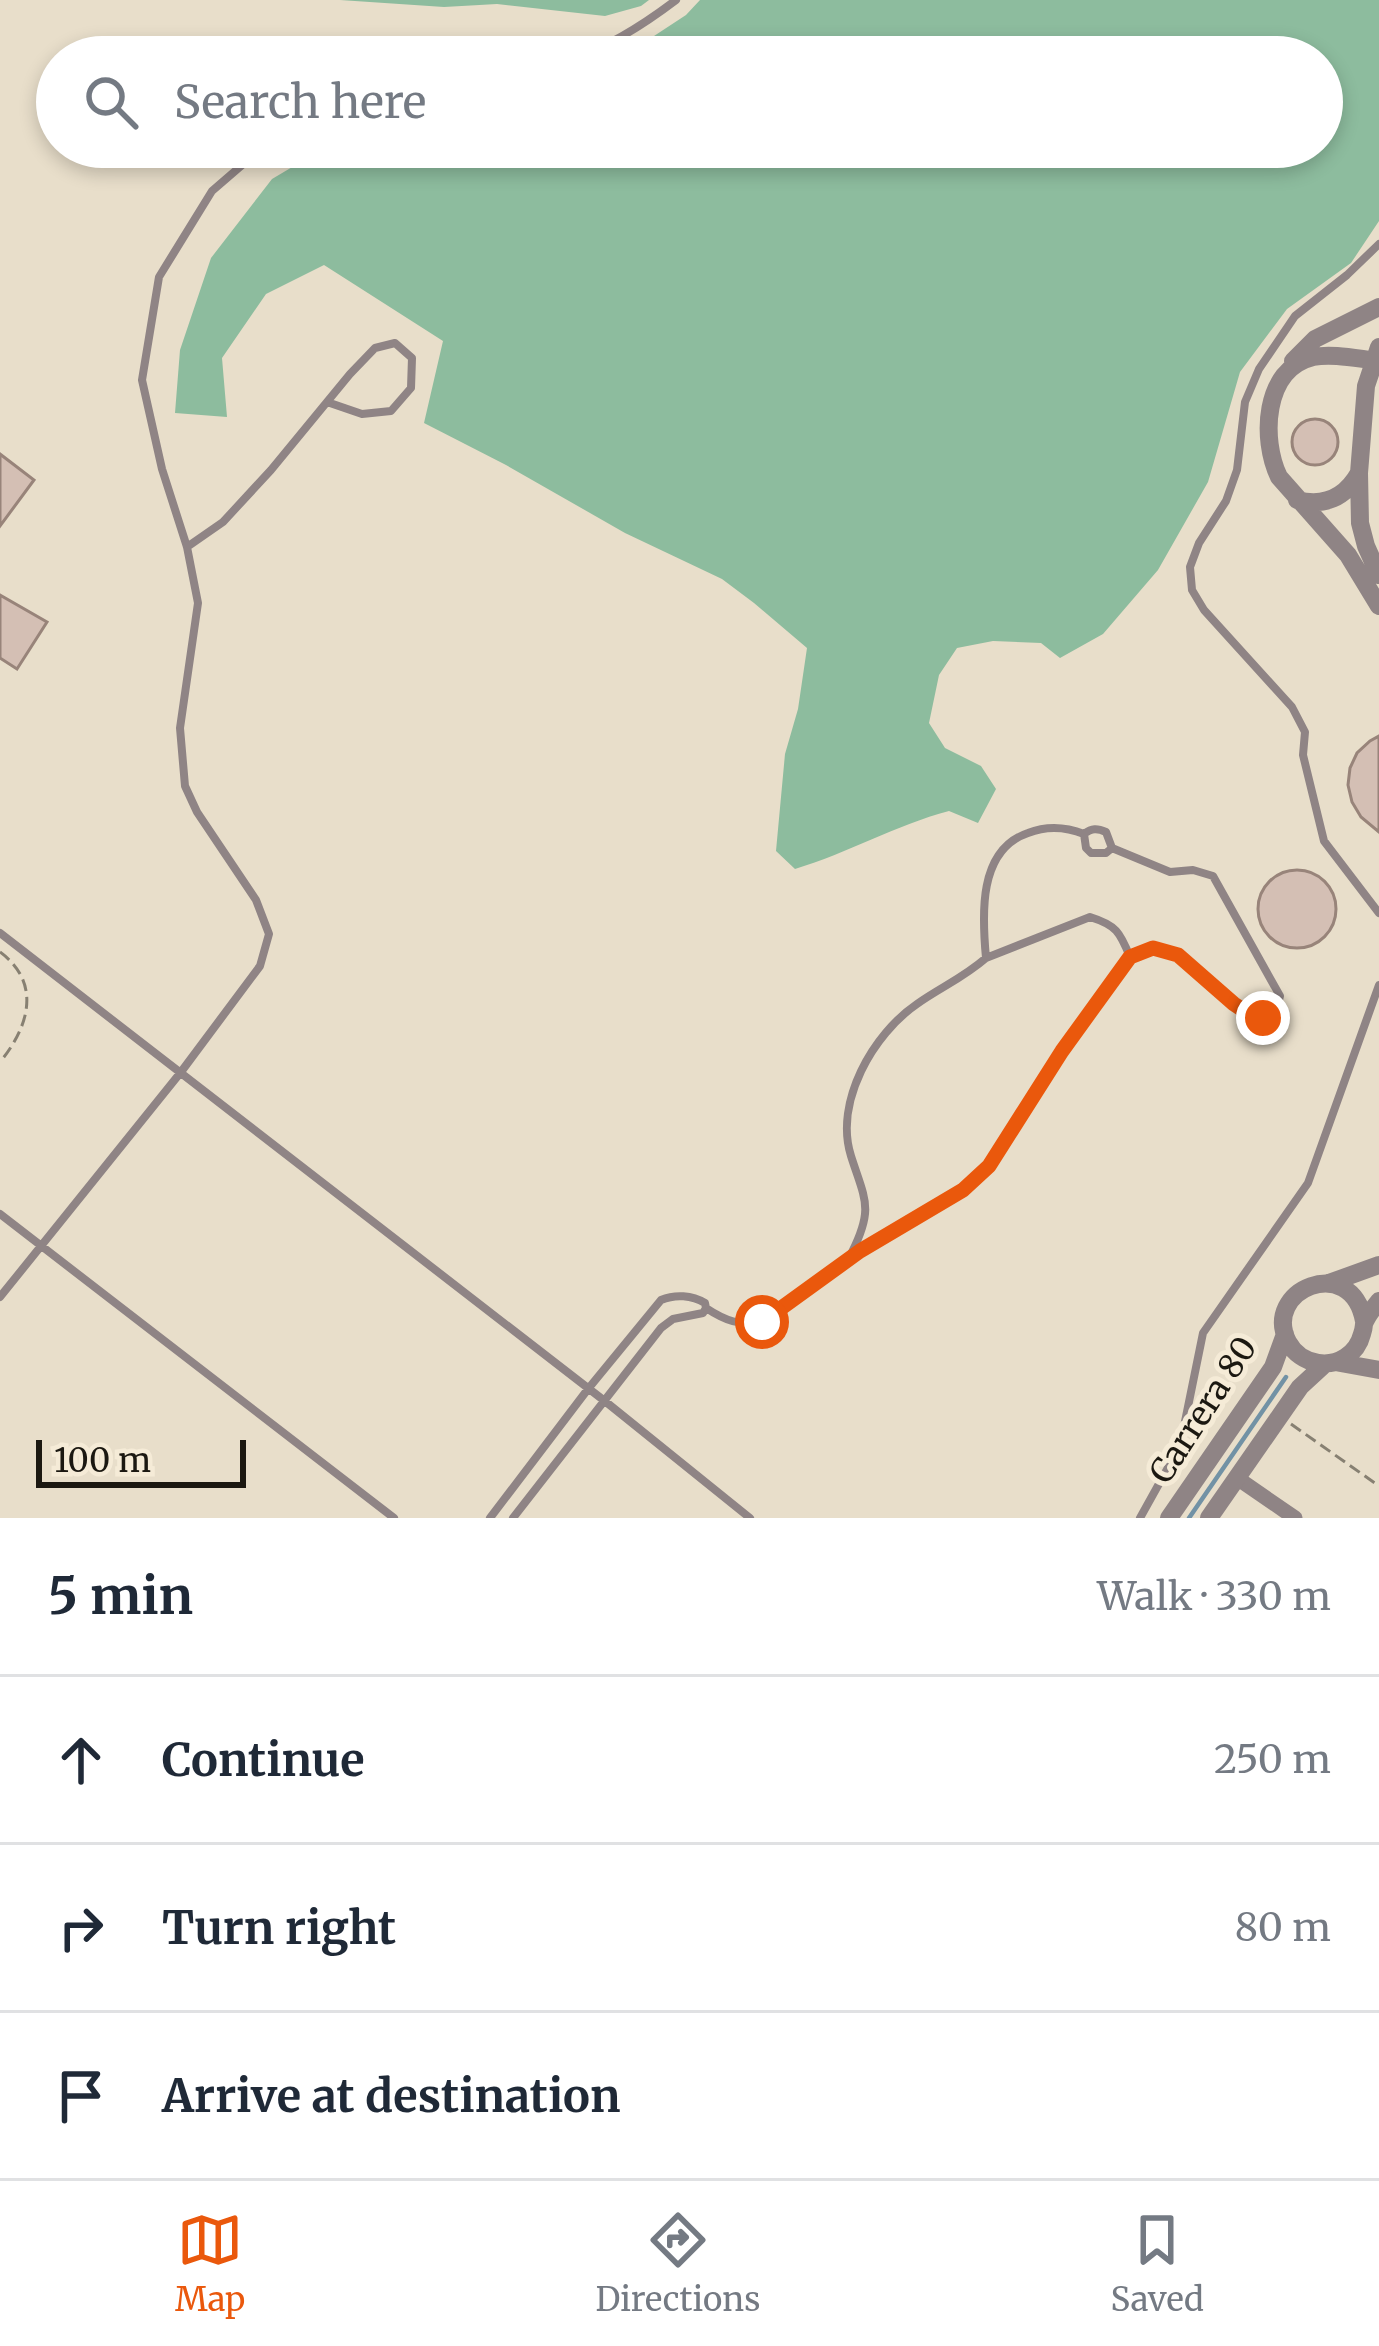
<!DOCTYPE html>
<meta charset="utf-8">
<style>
body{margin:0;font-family:Merriweather,serif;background:#f2f2f3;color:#1f2937}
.scale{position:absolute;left:36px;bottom:30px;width:210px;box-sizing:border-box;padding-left:12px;border:6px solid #1b1811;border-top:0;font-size:33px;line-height:42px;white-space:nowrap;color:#1b1811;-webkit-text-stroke:9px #f5ebd7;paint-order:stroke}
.stop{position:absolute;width:36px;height:36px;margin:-27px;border:9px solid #ea580c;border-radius:50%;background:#fff}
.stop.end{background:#ea580c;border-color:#fff;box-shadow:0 3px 12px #0008}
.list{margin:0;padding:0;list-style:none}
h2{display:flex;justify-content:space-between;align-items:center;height:156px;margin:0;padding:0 48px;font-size:51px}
h2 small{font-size:39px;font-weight:400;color:#747a83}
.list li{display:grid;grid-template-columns:78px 1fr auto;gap:36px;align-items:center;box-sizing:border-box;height:168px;padding:0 48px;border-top:3px solid #e0e1e3}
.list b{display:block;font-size:45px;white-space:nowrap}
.list em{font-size:39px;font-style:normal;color:#747a83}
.icon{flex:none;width:66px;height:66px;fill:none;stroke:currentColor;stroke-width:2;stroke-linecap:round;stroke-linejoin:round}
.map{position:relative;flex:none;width:1379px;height:1518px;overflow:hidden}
.search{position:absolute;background:#fff;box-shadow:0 6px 18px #0003;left:36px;right:36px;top:36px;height:132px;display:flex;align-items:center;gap:30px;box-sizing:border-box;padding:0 42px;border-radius:66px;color:#747a83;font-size:45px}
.sheet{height:660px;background:#fff}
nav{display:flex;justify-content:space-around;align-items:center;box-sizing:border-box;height:168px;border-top:3px solid #e0e1e3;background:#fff;font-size:33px;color:#747a83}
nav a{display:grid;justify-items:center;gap:6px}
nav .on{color:#ea580c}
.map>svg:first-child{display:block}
.forest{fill:#8dbc9e}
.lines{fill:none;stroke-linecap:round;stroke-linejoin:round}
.stream{stroke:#7292a5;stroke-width:4.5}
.building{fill:#d4bfb4;stroke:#98847a;stroke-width:3}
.path{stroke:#878072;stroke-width:3;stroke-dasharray:12 6;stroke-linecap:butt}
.service{stroke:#8f8485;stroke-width:8}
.minor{stroke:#8f8485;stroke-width:15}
.tertiary{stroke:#8f8485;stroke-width:18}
.route{stroke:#ea580c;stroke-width:15}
.labels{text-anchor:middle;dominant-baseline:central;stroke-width:10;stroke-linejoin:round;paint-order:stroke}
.street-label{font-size:33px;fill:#1b1811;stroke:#f5ebd7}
</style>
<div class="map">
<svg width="1379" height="1518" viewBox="0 0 1379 1518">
<rect width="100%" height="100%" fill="#e8deca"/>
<path class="forest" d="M340,0H649L641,6L605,16L497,4L444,7Z
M700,0H1379V221L1351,263L1287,309L1240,372L1208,482L1158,570L1103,634L1060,658L1041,643L993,641L957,648L939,675L929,723L945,748L981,766L996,789L978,823L949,811C896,825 848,853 795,869L776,851L785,754L798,709L807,648L754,603L722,579L625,533L506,465L424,423L443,341L324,265L266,294L222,358L227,417L175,413L180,350L211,258L272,179L326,147H1322V57H622L686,15Z"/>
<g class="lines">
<path class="stream" d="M1189,1518L1286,1377"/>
</g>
<path class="building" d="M1292 442a23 23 0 1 1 46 0a23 23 0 1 1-46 0Z
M0,454L34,480L0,526Z
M0,595L47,622L17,669L0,658Z
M1379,736V832L1361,817L1352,802L1348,785L1350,768L1357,753L1370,741Z
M1258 909a39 39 0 1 1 78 0a39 39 0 1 1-78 0Z"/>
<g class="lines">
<path class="path" d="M0,952C42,983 29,1027 0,1062
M1291,1424L1379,1486"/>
<path class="service" d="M577,57C612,45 647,22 676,0
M1379,244L1347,275L1295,316L1259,369L1245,402L1237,470L1226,501L1199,543L1190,567L1192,590L1204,610L1292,707L1305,732L1303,755L1324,841L1379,913
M187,547L223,522L271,470L350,374L375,348L395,343L412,358L411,388L391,411L362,414L327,402
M0,933L606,1402L750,1518
M986,958L1090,917C1116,925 1120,932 1130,957
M0,1214L394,1518
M852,1252C874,1208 865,1200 851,1156C834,1102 873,1034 917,1004C941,987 963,978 986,958C982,915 978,850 1028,833C1046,826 1066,827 1084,834C1092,828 1097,828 1106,832L1112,848
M0,1297L181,1072L260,966L269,934L256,900L197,812L185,786L180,728L198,603L187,547L162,469L142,380L159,277L212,191L263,147
M490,1518L588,1389L661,1300C675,1294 692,1295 705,1303L706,1308C724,1320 741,1327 762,1321C807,1289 851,1256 898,1227C906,1222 914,1219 923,1215C946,1204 972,1186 989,1166C1021,1128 1107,953 1152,948C1194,944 1223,1027 1275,1015L1280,996L1213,876L1193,870L1170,872L1112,848L1106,853H1091L1086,848L1084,834
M513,1518L661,1328L673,1319L703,1313L706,1308
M1140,1518L1180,1446L1203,1333L1308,1183L1379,985"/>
<path class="minor" d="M1237,1478L1295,1518"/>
<path class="tertiary" d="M1379,347L1366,386L1359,473L1360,523L1366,546L1379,575
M1293,361L1315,339L1379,307
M1379,361C1359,359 1333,353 1313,357C1263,369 1261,440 1279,477L1348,555L1379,606
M1297,500C1324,507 1345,498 1359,473
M1329,1283L1379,1265
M1364,1321C1351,1252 1261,1290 1288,1342C1294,1353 1305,1361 1318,1363C1338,1366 1357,1354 1362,1334C1366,1322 1361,1328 1368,1316C1371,1311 1375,1306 1379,1301
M1335,1362L1379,1370
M1169,1518L1273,1367L1285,1334
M1209,1518L1300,1387L1325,1364"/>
</g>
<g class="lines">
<path class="route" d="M762,1322L860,1251L963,1190L989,1166L1062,1051L1130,957L1153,948L1178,955L1234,1004L1246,1012L1263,1018"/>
</g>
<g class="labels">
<g class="street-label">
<text transform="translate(1203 1410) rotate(-57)">Carrera 80</text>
</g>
</g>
</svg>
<div class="scale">100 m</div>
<div class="stop" style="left:762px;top:1322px"></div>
<div class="stop end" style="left:1263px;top:1018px"></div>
<div class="search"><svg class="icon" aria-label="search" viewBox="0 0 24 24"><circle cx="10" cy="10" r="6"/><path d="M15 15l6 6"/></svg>Search here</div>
</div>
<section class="sheet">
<h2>5 min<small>Walk · 330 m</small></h2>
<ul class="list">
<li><svg class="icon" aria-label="ahead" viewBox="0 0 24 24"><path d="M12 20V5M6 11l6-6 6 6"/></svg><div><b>Continue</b></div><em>250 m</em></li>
<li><svg class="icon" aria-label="right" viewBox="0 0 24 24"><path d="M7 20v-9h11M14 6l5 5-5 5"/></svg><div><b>Turn right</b></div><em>80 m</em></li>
<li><svg class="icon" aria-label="arrive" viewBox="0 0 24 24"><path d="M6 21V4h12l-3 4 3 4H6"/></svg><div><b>Arrive at destination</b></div></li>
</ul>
</section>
<nav>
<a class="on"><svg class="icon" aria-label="map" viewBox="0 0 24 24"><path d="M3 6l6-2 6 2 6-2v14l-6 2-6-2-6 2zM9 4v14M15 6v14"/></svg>Map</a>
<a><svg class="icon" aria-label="directions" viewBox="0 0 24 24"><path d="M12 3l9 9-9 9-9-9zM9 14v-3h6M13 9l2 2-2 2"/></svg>Directions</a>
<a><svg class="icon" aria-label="saved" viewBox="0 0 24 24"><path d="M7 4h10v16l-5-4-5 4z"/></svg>Saved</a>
</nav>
